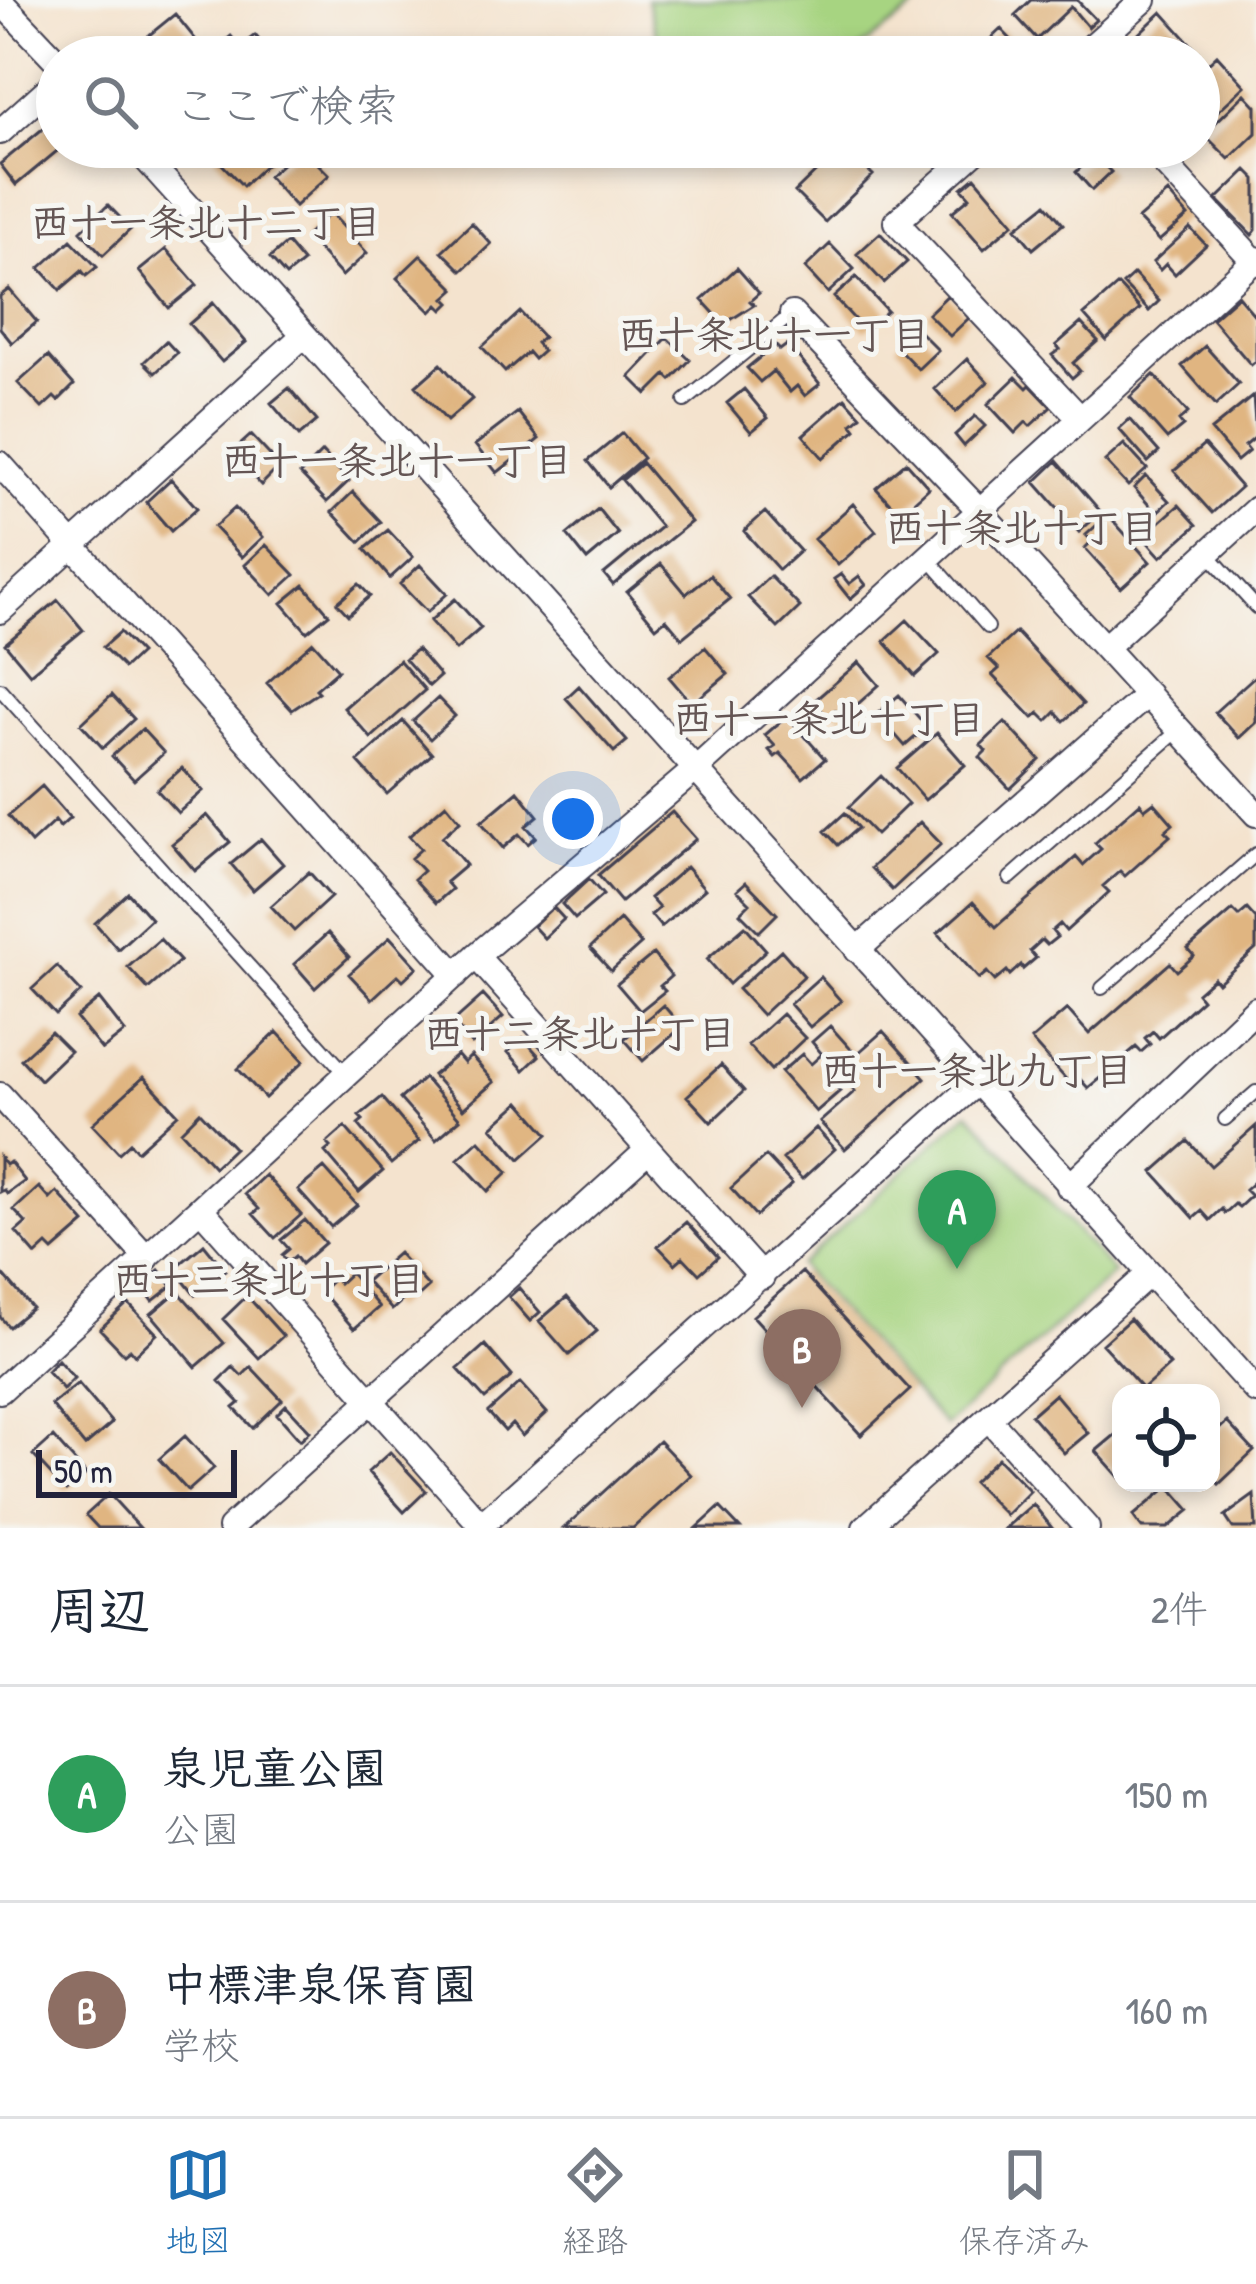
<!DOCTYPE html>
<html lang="ja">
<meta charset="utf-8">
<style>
body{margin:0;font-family:"Patrick Hand","Klee One",sans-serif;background:#f2f2f3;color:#1f2937}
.controls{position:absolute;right:36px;bottom:36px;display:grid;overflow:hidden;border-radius:24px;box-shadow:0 6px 18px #0003}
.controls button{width:108px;height:108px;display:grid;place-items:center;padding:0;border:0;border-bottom:3px solid #e0e1e3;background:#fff;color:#1f2937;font:60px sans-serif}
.scale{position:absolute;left:36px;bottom:30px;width:201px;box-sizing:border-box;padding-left:12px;border:6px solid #22223b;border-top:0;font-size:33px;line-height:42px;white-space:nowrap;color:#22223b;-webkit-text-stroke:9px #f6f6f2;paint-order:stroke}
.you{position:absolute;left:573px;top:819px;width:42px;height:42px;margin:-30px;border:9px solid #fff;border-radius:50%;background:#1a73e8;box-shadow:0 0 0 18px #1a73e833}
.badge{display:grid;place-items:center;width:78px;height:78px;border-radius:50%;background:#1f6fb2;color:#fff;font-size:39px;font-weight:700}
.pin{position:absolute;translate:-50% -99px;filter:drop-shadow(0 3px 6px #0008)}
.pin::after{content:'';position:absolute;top:63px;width:42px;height:36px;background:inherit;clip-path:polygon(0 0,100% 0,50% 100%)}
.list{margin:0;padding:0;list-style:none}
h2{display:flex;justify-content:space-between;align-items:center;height:156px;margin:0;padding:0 48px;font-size:51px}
h2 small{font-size:39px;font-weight:400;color:#747a83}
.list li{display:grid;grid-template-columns:78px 1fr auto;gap:36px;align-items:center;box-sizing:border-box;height:216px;padding:0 48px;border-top:3px solid #e0e1e3}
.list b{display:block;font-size:45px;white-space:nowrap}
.list p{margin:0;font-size:39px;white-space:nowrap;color:#747a83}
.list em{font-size:39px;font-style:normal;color:#747a83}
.icon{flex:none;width:66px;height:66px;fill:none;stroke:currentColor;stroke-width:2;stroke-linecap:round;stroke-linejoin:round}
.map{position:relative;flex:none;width:1256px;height:1528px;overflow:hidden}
.search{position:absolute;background:#fff;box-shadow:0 6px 18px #0003;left:36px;right:36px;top:36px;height:132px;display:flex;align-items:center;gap:30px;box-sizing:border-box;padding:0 42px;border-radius:66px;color:#747a83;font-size:45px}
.sheet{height:588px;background:#fff}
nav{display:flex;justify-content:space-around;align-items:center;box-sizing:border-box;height:168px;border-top:3px solid #e0e1e3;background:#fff;font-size:33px;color:#747a83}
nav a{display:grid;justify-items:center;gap:6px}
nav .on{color:#1f6fb2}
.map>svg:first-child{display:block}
.green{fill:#a7d481;stroke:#647b5e;stroke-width:3}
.building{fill:#e0b581}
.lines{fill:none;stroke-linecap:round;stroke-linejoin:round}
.service-casing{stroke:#423f51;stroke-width:16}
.minor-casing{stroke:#423f51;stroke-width:28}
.service{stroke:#fff;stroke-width:12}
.minor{stroke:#fff;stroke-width:24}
.labels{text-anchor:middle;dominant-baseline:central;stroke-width:10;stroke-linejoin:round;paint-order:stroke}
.neighbourhood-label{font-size:39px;font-weight:bold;fill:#645554;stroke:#f6f6f2}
</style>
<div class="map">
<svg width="1256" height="1528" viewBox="0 0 1256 1528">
<rect width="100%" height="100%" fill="#f6f6f2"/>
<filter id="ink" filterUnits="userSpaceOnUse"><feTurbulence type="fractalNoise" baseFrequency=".00833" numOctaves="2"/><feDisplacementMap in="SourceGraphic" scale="24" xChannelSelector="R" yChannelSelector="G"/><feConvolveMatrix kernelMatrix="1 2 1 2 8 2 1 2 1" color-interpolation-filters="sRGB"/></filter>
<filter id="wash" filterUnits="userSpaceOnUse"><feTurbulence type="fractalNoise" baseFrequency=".004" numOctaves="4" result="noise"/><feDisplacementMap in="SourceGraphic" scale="48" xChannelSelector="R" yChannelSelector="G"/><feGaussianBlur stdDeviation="2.7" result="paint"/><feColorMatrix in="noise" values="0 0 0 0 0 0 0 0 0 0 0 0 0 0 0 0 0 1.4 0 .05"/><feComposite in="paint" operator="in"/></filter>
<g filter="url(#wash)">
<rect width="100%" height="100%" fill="#f4e3ce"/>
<path class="green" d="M647,0H926L848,57H670L656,33Z
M969,1112L1114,1273L945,1426L799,1265Z"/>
<g id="blocks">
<path class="building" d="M1031,0H1077L1096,20L1088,27L1071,7L1037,39L1015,15Z
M1162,12L1198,52L1192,57H1149L1133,39Z
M175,14L196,40L175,57H130L127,53Z
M1001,29L1024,53L1020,57H971Z
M255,35L274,57H205L231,36L240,47Z
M1217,55L1245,86L1218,111L1199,91V72Z
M1245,94L1256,106V133L1229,159L1204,134Z
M57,117V147H62L16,185L0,164Z
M226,147H259L271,160L243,186L215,157Z
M301,147L329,175L295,206L268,176Z
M1094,155L1111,172L1092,190L1076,172Z
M831,157L842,168L854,157L873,175L825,222L795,192Z
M1247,170L1256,179V230L1252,235L1217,199Z
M975,177L1014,223L984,249L952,212L970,197L962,188Z
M1168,193L1188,216L1159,241L1138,219Z
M1046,204L1063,224L1033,249L1016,228Z
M108,205L131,229L103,255L81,231Z
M331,213L367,253L342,276L306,236Z
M472,223L491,244L462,271L442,251Z
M1190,228L1206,245L1175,274L1166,264L1160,270L1153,262Z
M880,233L907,262L884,283L857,254Z
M71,240L97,267L86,276L82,271L60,290L40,268Z
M287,243L303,262L286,276L270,258Z
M830,244L854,269L828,293L805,268Z
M166,249L197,285L169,308L139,271Z
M421,255L455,289L445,298L450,303L443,310L438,305L431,312L397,278Z
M737,268L759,293L750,301L754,305L724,324L702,300Z
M1134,274L1159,301L1149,311L1123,284Z
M856,277L887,311L865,331L834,297Z
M1118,285L1140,309L1106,340L1084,315Z
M9,289L37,322L12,343L0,328V296Z
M948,295L969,318L950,336L928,314Z
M1238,296L1256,317V361L1251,365L1212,319Z
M213,303L246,342L222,362L189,324Z
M520,312L543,337L536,343L543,351L534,359L528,352L505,372L482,347Z
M1081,323L1098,341L1073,363L1080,371L1072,378L1052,355L1060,349L1056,345Z
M916,328L938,350L918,369L896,346Z
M667,338L690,360L671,380L666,375L647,394L630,377Z
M166,341L177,353L155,373L144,362Z
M788,344L820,384L805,396L797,386L790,392L773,371L760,382L747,368L775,345L780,350Z
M1205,346L1239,384L1216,405L1182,366Z
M48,356L74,385L58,401L54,397L42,408L18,383Z
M967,359L988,382L956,412L935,389Z
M441,364L472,399L447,421L416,386Z
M1154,375L1188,413L1179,421L1183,426L1167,439L1130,397Z
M1016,377L1027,388L1030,385L1051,407L1030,426L1026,422L1015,433L988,404Z
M289,388L317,421L299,436L271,403Z
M744,389L768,418L751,432L727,403Z
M1253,396L1256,437L1245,446L1249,451L1237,461L1211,430Z
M845,398L861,416L852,424L856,429L823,458L803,435Z
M518,412L539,439L497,473L475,445Z
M975,416L985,426L964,446L955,435Z
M1130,419L1159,452L1148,462L1119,429Z
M622,433L643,458L609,487L588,461Z
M251,435L280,466L261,485L231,453Z
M1124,444L1147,469L1128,486L1105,461Z
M1204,445L1241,487L1212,513L1174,471Z
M322,452L349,481L327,502L300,474Z
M1057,461L1101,512L1079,532L1035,482Z
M906,462L929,488L900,514L876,488Z
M642,463L691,522L613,585L604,574L661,527L622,480Z
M1146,476L1169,501L1156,513L1134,488Z
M171,479L197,508L171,531L146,502Z
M353,492L381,522L360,542L332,512Z
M853,504L876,531L838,565L814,539Z
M1179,505L1197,525L1161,557L1143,537Z
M235,508L263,537L242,557L214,527Z
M598,509L618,534L587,560L567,535Z
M765,512L800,551L779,570L744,531Z
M1108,515L1150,562L1121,588L1085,548L1092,541L1086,535Z
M388,530L413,557L390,578L365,549Z
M266,545L295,575L273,595L245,565Z
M661,564L686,594L710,575L730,599L682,638L666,619L656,627L627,592Z
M420,565L447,594L427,612L400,584Z
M841,574L849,584L859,576L866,585L850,599L834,579Z
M770,576L800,607L778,628L748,597Z
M359,584L370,596L348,615L337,603Z
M304,585L329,614L307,632L282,603Z
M455,599L481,628L456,650L430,621Z
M58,600L83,630L30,674L5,644Z
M907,620L939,654L915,676L884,641Z
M120,632L140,653L124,668L103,647Z
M1016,632L1083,704L1064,721L1056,712L1047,721L1039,713L1033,718L992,675L999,669L988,658Z
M313,642L338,670L316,689L319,692L292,710L267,683Z
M705,647L728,674L692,704L669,677Z
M417,649L440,676L429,686L405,659Z
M399,660L425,690L371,738L344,708Z
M859,662L879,685L842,718L835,710L827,717L814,701Z
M1256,675V722L1239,738L1215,712Z
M579,686L627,741L614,752L566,698Z
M112,695L134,719L103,748L81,724Z
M899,695L927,727L905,746L877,714Z
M438,698L455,716L430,739L413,721Z
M787,716L825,759L803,778L780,753L775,757L769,750L775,746L765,735Z
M403,721L432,754L387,794L358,762Z
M1005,722L1040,760L1010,789L980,757L986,751L981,745Z
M142,729L164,753L134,780L112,756Z
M937,733L965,765L925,800L897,768Z
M182,768L203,791L178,813L157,790Z
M881,776L908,804L876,835L849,807Z
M42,786L70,818L60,827L55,821L31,843L8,816Z
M518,791L538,816L526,826L536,837L528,844L519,834L503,848L481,822Z
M1154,802L1173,824L1165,831L1170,836L1125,876L1120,871L1103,886L1109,892L1066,931L1060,924L1052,931L1057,937L1047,945L1042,940L1030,951L1036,958L1023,969L1021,965L1010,975L1007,971L995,981L987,972L979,979L938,933L973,902L996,927L1076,857L1083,865L1101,849L1095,843L1140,803L1145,809Z
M446,804L460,821L442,837L466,865L446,882L452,889L436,903L414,879L423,871L411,858L421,849L409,836Z
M672,812L696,839L621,902L598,875Z
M845,813L858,828L838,845L825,831Z
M207,815L230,842L195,871L172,844Z
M920,822L941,844L892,890L871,868Z
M261,839L283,864L253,890L231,864Z
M686,867L705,889L661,927L651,915L659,908L650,898Z
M309,872L331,897L294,931L271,906Z
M589,879L603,895L575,919L562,904Z
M746,882L777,914L759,932L740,913L750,903L737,890Z
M128,893L151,919L118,949L95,923Z
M553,907L564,919L544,938L533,926Z
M1247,909L1256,919V949L1218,983L1214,978L1197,993L1202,999L1159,1038L1153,1031L1145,1038L1150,1044L1141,1052L1136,1047L1123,1058L1129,1065L1117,1076L1114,1072L1103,1081L1100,1078L1088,1088L1080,1079L1072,1086L1031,1040L1067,1009L1089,1034L1170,963L1177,971L1194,956L1188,949L1233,910L1239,916Z
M620,920L641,944L611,971L590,948Z
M745,926L766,950L729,984L707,959Z
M328,933L349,957L315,988L294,964Z
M390,937L417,967L403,980L398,975L372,999L349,974Z
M160,939L180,961L148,989L128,967Z
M781,950L804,976L762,1015L738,989Z
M653,954L671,976L660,986L665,991L640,1011L617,984Z
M57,966L81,992L56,1015L32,989Z
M820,977L841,1001L810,1027L790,1004Z
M483,995L503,1017L472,1044L453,1022Z
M99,999L125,1032L102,1050L76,1018Z
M663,1005L682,1027L643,1061L624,1039Z
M782,1014L805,1038L771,1070L748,1045Z
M830,1026L856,1055L883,1031L925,1078L845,1149L820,1122L855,1091L833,1065L824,1073L840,1091L816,1112L781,1072L802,1054L811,1064L822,1054L812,1042Z
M51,1032L70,1051L40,1080L21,1059Z
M277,1032L304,1061L265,1098L238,1069Z
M523,1038L539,1056L524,1070L508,1052Z
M457,1055L464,1063L471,1056L494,1082L463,1109L433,1075Z
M721,1065L744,1091L711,1122L687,1096Z
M144,1077L178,1114L137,1151L130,1143L119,1153L92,1124Z
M424,1078L460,1119L436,1140L400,1099Z
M382,1097L419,1141L391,1164L358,1124L363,1120L359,1116Z
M520,1102L548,1134L520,1159L492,1127Z
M200,1112L234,1148L214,1167L181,1131Z
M1256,1126V1180L1245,1190L1251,1196L1239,1207L1235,1204L1225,1213L1222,1209L1210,1220L1202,1211L1194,1218L1153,1172L1188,1141L1211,1166Z
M345,1127L383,1171L359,1192L325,1152L331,1147L327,1143Z
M816,1128L835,1149L802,1179L783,1159Z
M479,1140L508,1172L488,1191L458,1159Z
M766,1156L792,1184L756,1216L731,1188Z
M0,1157L6,1165L10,1162L25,1181L7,1194L4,1190L0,1192Z
M324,1168L357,1205L331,1227L298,1190Z
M265,1175L301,1215L275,1238L253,1214L259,1209L245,1194Z
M39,1187L50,1199L57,1192L85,1223L53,1251L47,1245L36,1255L16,1232L26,1223L14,1210Z
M305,1220L325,1243L301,1264L295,1256L288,1262L282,1255L289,1249L281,1240Z
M686,1222L718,1257L699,1274L683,1257L675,1264L658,1246Z
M204,1244L225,1270L195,1295L174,1269Z
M398,1253L429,1287L418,1297L413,1291L392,1310L366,1281Z
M159,1270L172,1286L153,1301L141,1286Z
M0,1271L32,1308L9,1327L0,1317Z
M802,1272L910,1390L861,1435L753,1316Z
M350,1273L379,1307L354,1329L321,1291L335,1278L339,1283Z
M519,1288L540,1312L530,1321L509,1297Z
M178,1291L224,1343L196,1367L151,1314Z
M247,1296L283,1336L259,1358L223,1319Z
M567,1297L597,1331L569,1355L539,1321Z
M128,1303L157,1334L135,1355L130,1349L124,1354L100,1329Z
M1130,1319L1170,1365L1143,1389L1102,1344Z
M485,1345L512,1376L485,1399L458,1369Z
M58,1360L74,1378L63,1389L47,1371Z
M233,1367L242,1376L251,1367L282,1400L253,1428L234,1408L240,1403L219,1381Z
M78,1383L112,1423L85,1446L51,1405Z
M520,1383L547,1413L522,1436L512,1424L505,1431L488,1412Z
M1055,1394L1088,1433L1064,1453L1031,1415Z
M286,1405L310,1431L300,1440L277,1414Z
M1227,1422L1254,1451L1219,1484L1211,1475V1447L1218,1441L1213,1435Z
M1121,1430V1479L1096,1451Z
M185,1436L214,1468L188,1491L159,1459Z
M53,1437L86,1474L66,1491L33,1455Z
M659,1441L691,1475L633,1528H564Z
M390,1452L426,1491L404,1512L368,1472Z
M998,1458L1030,1491L1006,1515L973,1482Z
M1169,1486L1190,1510L1168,1528H1142L1133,1516Z
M109,1494L140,1528H98L86,1515Z
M1254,1495L1256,1528H1233L1225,1516Z
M1033,1504L1052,1528H1005Z
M720,1507L740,1528H697Z"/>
</g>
</g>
<g filter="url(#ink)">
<use href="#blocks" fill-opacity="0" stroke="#423f51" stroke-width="3"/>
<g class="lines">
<g class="service-casing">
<path id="service" d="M685,401L792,314
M1207,553L1256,607
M927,557L988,627
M0,689L347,1075
M1010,878L1180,729
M1102,988L1256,854
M1225,1119L1256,1092"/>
</g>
<g class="minor-casing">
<path id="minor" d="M0,1L57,61
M1080,57L1144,0
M0,132L57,81
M135,147L1256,1391
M980,147L896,222L1080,418
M1149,147L1256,263
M792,314L979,510L1256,814
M0,464L456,975
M0,611L304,335
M1105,647L1256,509
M857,950L1148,694
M476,956L762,1277
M0,1095L147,1258
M1069,1187L1256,1009
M201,1209L481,1525
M0,1391L476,956L696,769L1256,259
M988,1418L1087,1528
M230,1528L648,1150
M478,1528L976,1083
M865,1528L1149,1274"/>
</g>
<use href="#service" class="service"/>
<use href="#minor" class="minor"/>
</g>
</g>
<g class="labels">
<g class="neighbourhood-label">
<text x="206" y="221">西十一条北十二丁目</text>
<text x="774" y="333">西十条北十一丁目</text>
<text x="397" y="459">西十一条北十一丁目</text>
<text x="1022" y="526">西十条北十丁目</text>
<text x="829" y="717">西十一条北十丁目</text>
<text x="580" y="1032">西十二条北十丁目</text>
<text x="977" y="1069">西十一条北九丁目</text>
<text x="269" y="1278">西十三条北十丁目</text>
</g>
</g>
</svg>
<div class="controls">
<button><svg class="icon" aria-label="locate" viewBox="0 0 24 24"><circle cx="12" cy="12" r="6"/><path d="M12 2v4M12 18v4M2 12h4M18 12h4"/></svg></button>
</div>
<div class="scale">50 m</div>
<div class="you"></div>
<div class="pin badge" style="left:957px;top:1269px;background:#2e9e5b">A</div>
<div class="pin badge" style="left:802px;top:1408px;background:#8d6e63">B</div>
<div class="search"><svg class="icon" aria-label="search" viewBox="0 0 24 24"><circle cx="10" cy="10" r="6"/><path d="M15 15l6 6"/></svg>ここで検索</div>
</div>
<section class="sheet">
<h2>周辺<small>2件</small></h2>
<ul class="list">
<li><span class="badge" style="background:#2e9e5b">A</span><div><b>泉児童公園</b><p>公園</p></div><em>150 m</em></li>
<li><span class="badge" style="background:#8d6e63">B</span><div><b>中標津泉保育園</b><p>学校</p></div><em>160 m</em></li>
</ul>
</section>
<nav>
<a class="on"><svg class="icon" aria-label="map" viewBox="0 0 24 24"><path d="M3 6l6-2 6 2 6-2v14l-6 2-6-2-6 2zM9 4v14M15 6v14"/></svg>地図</a>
<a><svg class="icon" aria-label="directions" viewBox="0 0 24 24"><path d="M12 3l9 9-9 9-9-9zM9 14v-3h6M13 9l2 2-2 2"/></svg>経路</a>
<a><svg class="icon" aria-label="saved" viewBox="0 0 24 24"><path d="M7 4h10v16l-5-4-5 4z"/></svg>保存済み</a>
</nav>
